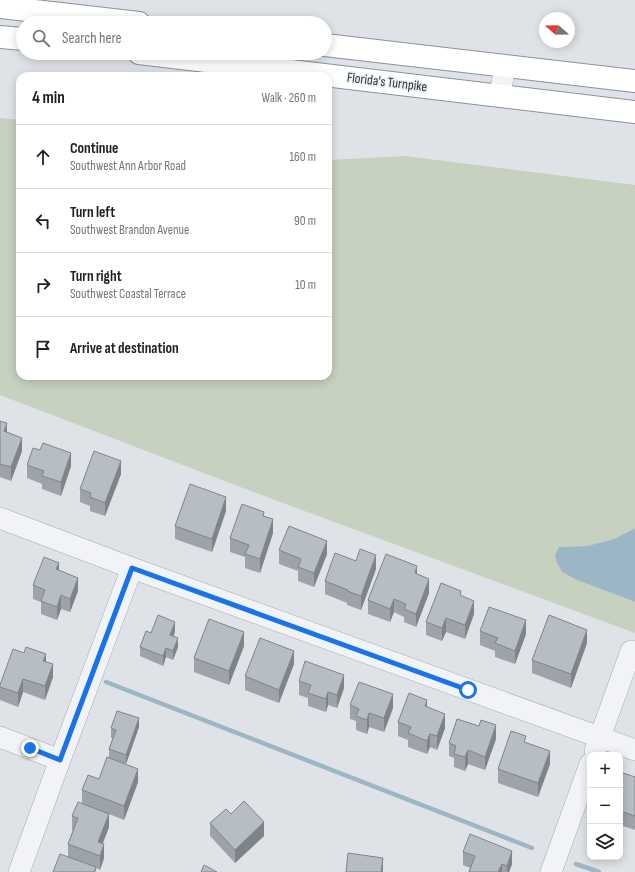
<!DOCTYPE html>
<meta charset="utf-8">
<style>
body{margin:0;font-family:"Sofia Sans Condensed",sans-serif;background:#f2f2f2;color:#202124}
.controls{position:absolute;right:12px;bottom:12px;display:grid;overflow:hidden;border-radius:8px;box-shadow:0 2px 10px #0003}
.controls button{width:36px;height:36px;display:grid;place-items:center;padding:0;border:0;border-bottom:1px solid #e0e0e0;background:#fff;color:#202124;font:20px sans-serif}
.compass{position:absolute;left:539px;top:12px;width:36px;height:36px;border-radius:50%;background:#fff;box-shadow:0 2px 10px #0003;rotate:290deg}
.stop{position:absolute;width:12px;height:12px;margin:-9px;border:3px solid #1a73e8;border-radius:50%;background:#fff}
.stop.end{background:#1a73e8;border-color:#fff;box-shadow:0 1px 4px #0008}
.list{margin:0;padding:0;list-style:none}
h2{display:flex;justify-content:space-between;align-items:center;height:52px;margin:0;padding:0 16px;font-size:17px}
h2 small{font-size:13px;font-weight:400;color:#757577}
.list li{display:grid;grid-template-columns:26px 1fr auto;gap:12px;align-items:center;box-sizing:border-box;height:64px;padding:0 16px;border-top:1px solid #e0e0e0}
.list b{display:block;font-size:15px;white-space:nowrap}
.list p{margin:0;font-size:13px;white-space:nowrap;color:#757577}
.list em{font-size:13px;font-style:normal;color:#757577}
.icon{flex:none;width:22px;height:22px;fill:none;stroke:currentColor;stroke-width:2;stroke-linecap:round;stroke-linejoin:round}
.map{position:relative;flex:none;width:635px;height:872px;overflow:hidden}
.search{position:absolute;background:#fff;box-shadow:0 2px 10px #0003;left:16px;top:16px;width:316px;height:44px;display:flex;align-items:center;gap:10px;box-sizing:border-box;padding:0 14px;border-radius:22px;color:#757577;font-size:15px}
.panel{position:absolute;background:#fff;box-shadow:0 2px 10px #0003;left:16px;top:72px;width:316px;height:308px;border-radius:12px}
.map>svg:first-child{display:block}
.green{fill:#c7d1c0}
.water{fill:#9cb6c5}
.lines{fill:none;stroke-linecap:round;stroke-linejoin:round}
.stream{stroke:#9cb6c5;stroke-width:4.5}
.minor-casing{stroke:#a5abb1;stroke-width:22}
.highway-casing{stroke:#87939d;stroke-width:24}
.minor{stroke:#f1f3f6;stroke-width:21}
.highway{stroke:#fff;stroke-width:22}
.wall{fill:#9da3a9}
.shaded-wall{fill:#7f8489}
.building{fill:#b6bdc4;stroke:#7f8489}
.route{stroke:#1a73e8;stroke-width:5}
.labels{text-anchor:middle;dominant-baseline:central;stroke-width:3;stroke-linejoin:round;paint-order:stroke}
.street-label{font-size:14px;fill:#29333d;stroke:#eef2f5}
</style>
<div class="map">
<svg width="635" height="872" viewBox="0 0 635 872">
<rect width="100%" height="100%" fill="#dfe3e7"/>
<path class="green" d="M0,118L20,120V376H328V160L405,156L635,185V528L614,539L587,546L560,547L555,555L556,561L562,572L577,580L635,602V633L272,499L0,395Z"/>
<path class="water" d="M635,528V602L577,580L562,572L556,561L555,555L559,547L587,546L614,539Z"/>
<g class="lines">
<path class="stream" d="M106,682L532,848
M576,864L599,872"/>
<g class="minor-casing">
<path id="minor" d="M500,95L505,66
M0,518L132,568L635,750
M0,737L60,760
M595,751L631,651
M19,872L60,760L132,568
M551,872L590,764"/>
</g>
<g class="highway-casing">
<path id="highway" d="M0,7L139,23
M0,37L23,39
M325,45L635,81
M139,53L635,112"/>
</g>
<use href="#minor" class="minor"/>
<use href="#highway" class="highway"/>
</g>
<path class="wall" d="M0,421L7,432L22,451L11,481L0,477Z
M27,465L71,466L61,496L42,489V484L27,478Z
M121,474L105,516L90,511V506L80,502V489Z
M226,511L212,552L175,539V526Z
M264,516L273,533L260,573L245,568V557L230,552V538Z
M279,550L327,554L314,587L298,581V571L279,564Z
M376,569L361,610L347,605V603L325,594V581Z
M59,570L78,591L70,612L61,609L57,620L41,614V602L33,599V585Z
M417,575L429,593L416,627L404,622V617L394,612L390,622L368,614V600Z
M461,596L474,614L465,639L446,632L442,641L426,635V622Z
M175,631L174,636L178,647L173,660L166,657L163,666L140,656V647Z
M480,631L526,634L515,664L495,657V651L480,645Z
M587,643L571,688L532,673V660Z
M244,646L229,685L194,672V658Z
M46,662L53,677L45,700L23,692L18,707L0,700V685Z
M294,664L279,703L245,690V676Z
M299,681L344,688L337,708L328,705L326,712L308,706V698L299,695Z
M350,705L393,708L384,732L369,727L367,734L356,730V721L350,719Z
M427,707L445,728L437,750L430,747L427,754L408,747V740L398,736V722Z
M139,727L126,764L109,758L138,782L124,820L109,814V827L103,843L104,858L100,870L96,868V872L68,857V844L73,830H72V816L82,804V790L99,779L109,758V749L113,738H111V728Z
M496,739L485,770L468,764L465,771L454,767V758L449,756V743Z
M526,742L550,764L538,797L498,783V769Z
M620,772L635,777V830L620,825Z
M231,814L264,836L235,863L210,836V823Z
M463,852L512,864L509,872H469L470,868L463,865Z"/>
<path class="shaded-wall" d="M7,423V437L4,431Z
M22,438V451L11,481V467Z
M71,453V466L61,496V482Z
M121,461V474L105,516V503Z
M226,497V511L212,552V539Z
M273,519V533L260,573V559Z
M327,541V554L314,587V573Z
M376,555V569L361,610V596Z
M59,563V576L56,569Z
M417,566V580L415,573Z
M78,578V591L70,612V599Z
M429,579V593L416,627V614Z
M61,595V609L57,620V607Z
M394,599V612L390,622V609Z
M474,601V614L465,639V625Z
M446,618V632L442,641V628Z
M526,620V634L515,664V651Z
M175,622V631L170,644V635Z
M587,630V643L571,688V674Z
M244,632V646L229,685V671Z
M178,638V647L173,660V651Z
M166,648V657L163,666V656Z
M294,651V664L279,703V690Z
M46,654V668L43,661Z
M53,664V677L45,700V686Z
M344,675V688L337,708V695Z
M23,679V692L18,707V693Z
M328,692V705L326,712V699Z
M393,694V708L384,732V718Z
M427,700V714L425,706Z
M369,713V727L367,734V720Z
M445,714V728L437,750V736Z
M139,718V727L126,764V755Z
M496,725V739L485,770V757Z
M430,734V747L427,754V741Z
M468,750V764L465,771V757Z
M550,751V764L538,797V783Z
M138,769V782L124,820V806Z
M109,814V827L98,855V842Z
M264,822V836L235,863V850Z
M104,844V858L100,870V856Z
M512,851V864L509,872H507V866Z
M383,858V872H381Z
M502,864V872H498Z"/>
<path class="building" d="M0,421L7,423L4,431L22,438L11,467L0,464Z
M43,443L71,453L61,482L42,476L44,471L27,465L33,448L40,450Z
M94,451L121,461L105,503L90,497L91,493L80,489Z
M190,484L226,497L212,539L175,526Z
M242,504L264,512L263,516L273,519L260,559L245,554L249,545L230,538Z
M289,526L327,541L314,573L298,567L301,559L279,550Z
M360,549L376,555L361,596L347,591L348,590L325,581L335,553L356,561Z
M386,554L417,566L415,573L429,579L416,614L404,609L406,604L394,599L390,609L368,600Z
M44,557L59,563L56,569L78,578L70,599L61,595L57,607L41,601L45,590L33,585Z
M441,583L461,591L460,595L474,601L465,625L446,618L442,628L426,622Z
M489,607L526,620L515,651L495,643L498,638L480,631Z
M158,615L175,622L170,635L178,638L173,651L166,648L163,656L140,647L146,631L151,633Z
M549,615L587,630L571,674L532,660Z
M209,619L244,632L229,671L194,658Z
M260,638L294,651L279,690L245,676Z
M26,647L46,654L43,661L53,664L45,686L23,679L18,693L0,687V685L13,649L24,653Z
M305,661L344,675L337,695L328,692L326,699L308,693L311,685L299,681Z
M359,682L393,694L384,718L369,713L367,720L356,716L359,709L350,705Z
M409,693L427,700L425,706L445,714L437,736L430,734L427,741L408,733L411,727L398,722Z
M117,711L139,718L126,755L109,749L116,730L111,728Z
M457,719L479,726L481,720L496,725L485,757L468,750L465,757L454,754L456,746L449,743Z
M511,731L526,736L524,742L550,751L538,783L498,769Z
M107,757L138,769L124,806L82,790L88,775L99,779Z
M620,772L635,777V816L620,811Z
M244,801L264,822L235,850L210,823L226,809L231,814Z
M78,802L109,814L98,842L104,844L100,856L68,844L78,818L72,816Z
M470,834L512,851L507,866L502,864L498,872H469L475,856L463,852Z
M348,853L383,858L381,872H346Z
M60,854L96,867L94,872H53Z
M204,865L217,872H201Z"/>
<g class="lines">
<path class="route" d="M30,748L60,760L132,568L468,690"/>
</g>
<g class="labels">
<g class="street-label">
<text transform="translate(387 82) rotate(7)">Florida's Turnpike</text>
</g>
</g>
</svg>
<div class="controls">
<button>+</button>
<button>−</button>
<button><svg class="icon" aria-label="layers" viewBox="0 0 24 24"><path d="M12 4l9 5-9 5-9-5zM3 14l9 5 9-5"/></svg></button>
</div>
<svg class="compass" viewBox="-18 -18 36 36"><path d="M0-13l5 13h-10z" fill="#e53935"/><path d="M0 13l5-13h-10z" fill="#757577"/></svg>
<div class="stop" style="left:468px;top:690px"></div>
<div class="stop end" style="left:30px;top:748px"></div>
<div class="search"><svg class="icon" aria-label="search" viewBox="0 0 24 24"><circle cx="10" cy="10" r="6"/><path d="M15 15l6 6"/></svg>Search here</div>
<section class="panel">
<h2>4 min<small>Walk · 260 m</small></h2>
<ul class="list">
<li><svg class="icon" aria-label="ahead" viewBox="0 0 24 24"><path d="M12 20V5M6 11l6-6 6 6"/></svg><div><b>Continue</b><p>Southwest Ann Arbor Road</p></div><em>160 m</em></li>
<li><svg class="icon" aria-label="left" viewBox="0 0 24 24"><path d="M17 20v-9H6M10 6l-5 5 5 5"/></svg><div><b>Turn left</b><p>Southwest Brandon Avenue</p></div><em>90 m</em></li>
<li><svg class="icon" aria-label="right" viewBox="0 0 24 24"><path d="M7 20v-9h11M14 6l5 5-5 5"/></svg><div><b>Turn right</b><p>Southwest Coastal Terrace</p></div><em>10 m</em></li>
<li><svg class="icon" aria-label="arrive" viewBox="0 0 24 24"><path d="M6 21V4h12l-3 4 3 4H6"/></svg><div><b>Arrive at destination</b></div></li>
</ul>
</section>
</div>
